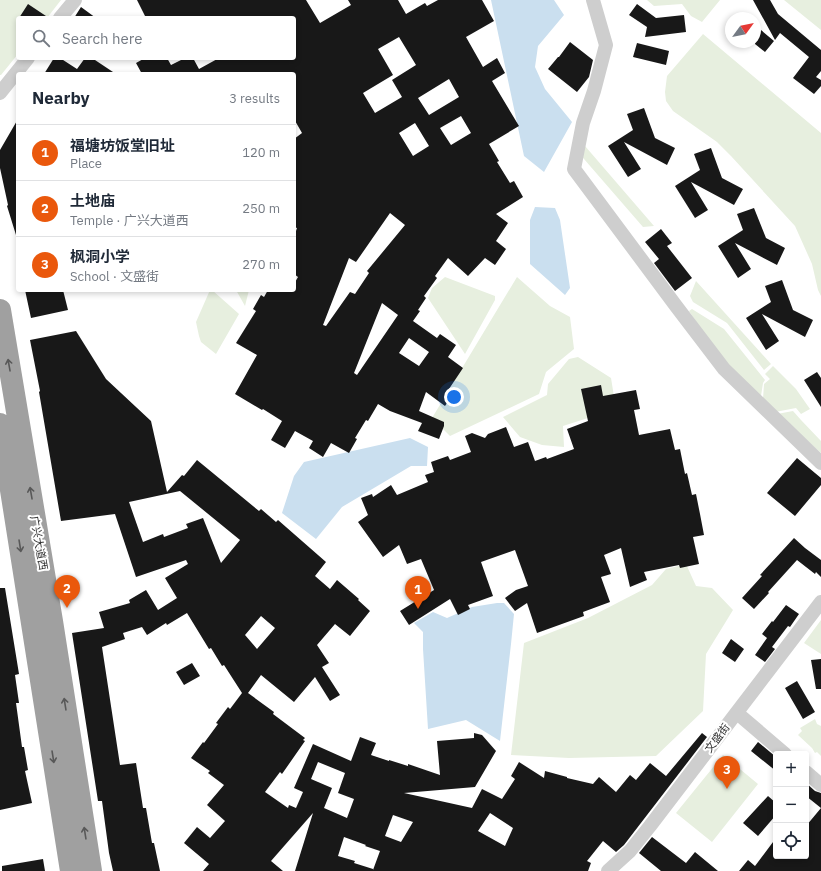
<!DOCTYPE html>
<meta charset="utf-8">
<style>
body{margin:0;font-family:"IBM Plex Sans","Noto Sans SC",sans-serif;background:#f6f6f7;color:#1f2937}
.controls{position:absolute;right:12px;bottom:12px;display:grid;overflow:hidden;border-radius:4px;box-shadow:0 2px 6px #0003}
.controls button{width:36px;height:36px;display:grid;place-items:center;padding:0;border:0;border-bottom:1px solid #e0e1e3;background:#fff;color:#1f2937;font:20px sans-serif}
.compass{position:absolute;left:725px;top:12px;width:36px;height:36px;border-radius:50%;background:#fff;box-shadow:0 2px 6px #0003;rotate:57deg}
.you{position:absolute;left:454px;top:397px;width:14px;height:14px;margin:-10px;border:3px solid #fff;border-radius:50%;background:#1a73e8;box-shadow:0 0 0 6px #1a73e833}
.badge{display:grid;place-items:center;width:26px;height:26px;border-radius:50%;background:#ea580c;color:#fff;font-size:13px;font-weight:700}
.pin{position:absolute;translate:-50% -33px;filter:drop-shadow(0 1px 2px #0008)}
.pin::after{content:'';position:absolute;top:21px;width:14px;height:12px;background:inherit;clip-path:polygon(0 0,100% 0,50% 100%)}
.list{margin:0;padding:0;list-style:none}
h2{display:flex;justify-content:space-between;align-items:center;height:52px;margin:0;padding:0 16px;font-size:17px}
h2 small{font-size:13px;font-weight:400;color:#747a83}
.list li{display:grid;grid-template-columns:26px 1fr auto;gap:12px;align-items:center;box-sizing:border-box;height:56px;padding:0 16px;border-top:1px solid #e0e1e3}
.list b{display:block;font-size:15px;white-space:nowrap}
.list p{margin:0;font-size:13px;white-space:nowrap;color:#747a83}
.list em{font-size:13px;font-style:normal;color:#747a83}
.icon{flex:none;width:22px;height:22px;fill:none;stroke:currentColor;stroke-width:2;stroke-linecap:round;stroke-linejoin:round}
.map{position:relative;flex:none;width:821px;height:871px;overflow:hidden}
.search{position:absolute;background:#fff;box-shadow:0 2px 6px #0003;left:16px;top:16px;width:280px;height:44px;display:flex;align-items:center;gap:10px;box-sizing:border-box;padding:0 14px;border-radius:4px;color:#747a83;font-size:15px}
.panel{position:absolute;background:#fff;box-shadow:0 2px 6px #0003;left:16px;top:72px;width:280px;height:220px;border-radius:4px}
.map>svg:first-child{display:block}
.green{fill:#e7efdf}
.water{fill:#cadfef}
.building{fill:#181818;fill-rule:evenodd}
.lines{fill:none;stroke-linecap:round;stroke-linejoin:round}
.minor{stroke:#cecece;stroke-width:14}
.trunk{stroke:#a0a0a0;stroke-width:22}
.oneway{stroke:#585858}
.labels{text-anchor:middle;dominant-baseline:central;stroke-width:4;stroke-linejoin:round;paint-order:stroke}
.street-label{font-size:11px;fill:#313131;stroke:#fff}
</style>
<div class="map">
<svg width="821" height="871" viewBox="0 0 821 871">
<rect width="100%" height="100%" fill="#fff"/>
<path class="green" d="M0,0H61L47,18H18V54L1,75H0Z
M647,0H720L702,22L691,16L682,4L654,6Z
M784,0H821V30Z
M703,34L821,133V296L818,290L812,264L795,226L731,156L717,142L673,111L666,101L665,92L667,76Z
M585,146L654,226L643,227L584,159L581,155Z
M445,277L495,296V300L465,354L428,298L432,288Z
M517,277L550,306L570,317L574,349L546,372L539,394L450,436L432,418Z
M696,281L771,364L764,370L727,323L693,302L690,296Z
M210,290H212L239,314L216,354L201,342L199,336L196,322Z
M236,290H249L245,306Z
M692,309L724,329L765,380L763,383L761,396L721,359L689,311Z
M578,357L611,378L616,409L563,426L564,447L542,445L520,437L503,417L547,395L548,384L569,359Z
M773,366L796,389L810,409L801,414L796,408L775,412L763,399L764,384L770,379L765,374Z
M793,411L801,420L821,441V453L777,414Z
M686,564L696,586L712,588L733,610L706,654L703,711L656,756L569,758L511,755L524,643L588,618L652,585L666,569Z
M821,620V654L804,643Z
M815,719L817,724L821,726V756L817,752L815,753L812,748L798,735L802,731L800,728Z
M723,755L758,784L712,842L676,813Z"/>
<path class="water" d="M491,0H554L564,15L538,46L535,67L545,89L572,122L544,172L524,156Z
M535,207L555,208L560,220L570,288L565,295L530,264V220Z
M410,438L428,447L427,466H411L342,507L316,539L282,513L294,476L304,462Z
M497,603H504L514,614L511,644L500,741L466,720L428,729L423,649V632L414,623L433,612L447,618L472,607Z"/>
<path class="building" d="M137,0H306L320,23L351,5L348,0H398L406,14L425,3L427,6L438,0H482L494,21L466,37L483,67L497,58L505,73L492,81L519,126L489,144L499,161L497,162L510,183L514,181L523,197L496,214L508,223L496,241L506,249L495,265L485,258L468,276L448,258L435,276L437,278L424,296L426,298L418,310L420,311L413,321L437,338L440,334L456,345L448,357L463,368L449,389L454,393L445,406L426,392L419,411L444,422V426L439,439L418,431L422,423L390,411L378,404L368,421L366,420L355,438L357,439L349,453L331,443L323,457L309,448L313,441L295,431L285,448L271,440L282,421L263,409L262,410L235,394L257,355L236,343L256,311L253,309L261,295L264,297L268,290H294V284L298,277L294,274V237L297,228L294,227V139L302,133L294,119V74H142L136,63L145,58H167L171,65L185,58H193L199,69L219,58H294V18H146ZM399,37L416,65L392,80L402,97L375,113L363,93L393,75L378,49ZM449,79L459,97L429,115L418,98ZM461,116L471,133L451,145L440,128ZM415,123L429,146L413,156L399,133ZM390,213L405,225L367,271L369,273L355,294L350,292L326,326L323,325L349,258L356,262ZM382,303L398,315L357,375L354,373ZM409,338L429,352L419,366L399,353Z
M753,0H770L778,14L821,50V71L816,77L821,80V86L814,94L793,78L809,57L780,33L775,40Z
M28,4L49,18H19Z
M637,4L656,18L684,15L686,32L645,37L647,27L629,15Z
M81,7L96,18H74Z
M755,25L774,41L765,52L755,44Z
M570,42L593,60L589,77L577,92L548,69L558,57H559Z
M637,43L669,51L666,65L633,57Z
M54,58H60L77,69L85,58H92L116,74H44Z
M644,108L655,138L675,148L667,165L624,142L641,169L628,177L608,146L633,130L627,114Z
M18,119V235H16L7,206L8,205L0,168V150Z
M711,148L722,178L743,189L734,205L691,182L708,210L695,218L675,186L700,170L694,154Z
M754,208L766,238L785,248L777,265L735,243L751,269L738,278L718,246L743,230L737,214Z
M661,229L672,243L667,246L692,278L675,291L654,263L659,259L645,242Z
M782,280L793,310L813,320L805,337L762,314L779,341L766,350L746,318L771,302L765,286Z
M25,290H63L68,310L31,318Z
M76,331L106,379L151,421L167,492L182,475L184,476L197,460L259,511L261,509L276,522L278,520L326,562L315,576L330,589L337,580L359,599L358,600L370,611L350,636L335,624L317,645L329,663L322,667L340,695L330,701L315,677L294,702L261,675L248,693L274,712L273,714L305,738L303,740L305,741L282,774L280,772L265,792L288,808L289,805L296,808L303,792L294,788L313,744L351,761L360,737L376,743L371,755L389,761V760L408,766V764L440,775L437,741L474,738V733L482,735L496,751L475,787L404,793L472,808L482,789L502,799L515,779L511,776L519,762L544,778L545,771L567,777V778L593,784L599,777L616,792L630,775L636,780L650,763L666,776L702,733L707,737L624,845L616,852L603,841L587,861L591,863L588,871H295L313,813L271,861L283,871H203L209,864L184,843L197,827L210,838L225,821L207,805L224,785L208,773L210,771L191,758L203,742L204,743L218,724L216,723L228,707L230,709L242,693L224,665L222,666L211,648L209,649L187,613L167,625L166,623L147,635L142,627L123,633L125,639L102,647L120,765L136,763L143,808H146L152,843H154L160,871H113L109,853L102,801H98L72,633L104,628L99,612L130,603L129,600L146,590L158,610L177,598L165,578L188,564L186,560L136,577L115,514L61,521L39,392L40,391L30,340ZM180,491L240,540L221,563L203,518L186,524L188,528L164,537L163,534L143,542L129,502ZM261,616L275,628L257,649L245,635ZM318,762L345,773L338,793L354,799L347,818L324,808L332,788L311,779ZM490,813L513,828L505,846L478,831ZM393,815L413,822L401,842L385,836ZM344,837L366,845L365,846L380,851L373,870V869L354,863L355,861L338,856Z
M817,372L821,378V407L804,380Z
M601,385L603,396L636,390L640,409L634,410L639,435L670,429L675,450L680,449L685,474L687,473L692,495L696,494L700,514L704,535L693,537L699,564L680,568L679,565L644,572L647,580L630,587L621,548L604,555L611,574L601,577L610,602L583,612L584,616L537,633L527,603L515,611L505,598L516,590L528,586L515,550L481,562L493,596L468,605L470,609L458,615L450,599L409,625L400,611L434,590L421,559L407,564L399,545L383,557L358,522L368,515L361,498L372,494L373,497L391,485L397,495L428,482L425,475L434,472L431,462L448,456L450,460L471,452L465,436L472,433L485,438L488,434L506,427L514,447L528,442L535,461L546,457L547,459L574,449L567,429L588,421L581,389Z
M797,458L821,478V485L795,516L767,493Z
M794,538L805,548L821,560V577L816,572L815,574L797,560L768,592L769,593L754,609L742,598L762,576L760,575Z
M0,588H5L19,674L15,675L19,703H16L22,747H24L28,770L25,771L32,803L0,810Z
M786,605L799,614L790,627L788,626L772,647L775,649L765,662L755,655L767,638L762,634L772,621L773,622Z
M731,639L744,649L735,662L722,653Z
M821,659V689H816L811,660Z
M192,663L200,676L184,685L176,672Z
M797,681L815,712L803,719L785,688Z
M758,742L776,757V771L751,751Z
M806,783L815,791L821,793V871H739L748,860L755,866L776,838V856H806V826L821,808L806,796Z
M768,796L776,803V815L758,836L743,823Z
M652,837L686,863L695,852L718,871H661L639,853Z
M43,859L45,871H2V866Z"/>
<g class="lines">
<path class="minor" d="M593,0L606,45L594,91L583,123L574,169L676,306L724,369L821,463
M60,18L75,0
M0,93L28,58
M737,713L785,754
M806,772L821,785
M608,871L630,851L650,826L821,602"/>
<path class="trunk" d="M0,310L52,621L91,871
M0,424L8,471L71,871"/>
</g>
<defs><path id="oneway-shaft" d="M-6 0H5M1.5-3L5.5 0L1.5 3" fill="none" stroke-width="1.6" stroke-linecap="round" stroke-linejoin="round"/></defs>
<g class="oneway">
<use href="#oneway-shaft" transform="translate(9 365) rotate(-100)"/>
<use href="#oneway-shaft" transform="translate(31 493) rotate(-100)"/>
<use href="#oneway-shaft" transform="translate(20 546) rotate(81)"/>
<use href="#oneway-shaft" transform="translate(65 704) rotate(-99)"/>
<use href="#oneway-shaft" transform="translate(53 757) rotate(81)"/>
<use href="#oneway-shaft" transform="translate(85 833) rotate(-99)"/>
</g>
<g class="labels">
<g class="street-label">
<text transform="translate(39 543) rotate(80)">广兴大道西</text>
<text transform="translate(717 738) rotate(-53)">文盛街</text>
</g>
</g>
</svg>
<div class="controls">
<button>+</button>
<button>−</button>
<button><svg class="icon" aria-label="locate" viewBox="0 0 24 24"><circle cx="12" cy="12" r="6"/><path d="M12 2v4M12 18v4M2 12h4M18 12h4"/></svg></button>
</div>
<svg class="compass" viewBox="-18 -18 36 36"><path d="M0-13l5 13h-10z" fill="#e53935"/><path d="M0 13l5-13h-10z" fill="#747a83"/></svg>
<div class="you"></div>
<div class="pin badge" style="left:418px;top:609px">1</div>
<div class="pin badge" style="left:67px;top:608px">2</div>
<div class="pin badge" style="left:727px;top:789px">3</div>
<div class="search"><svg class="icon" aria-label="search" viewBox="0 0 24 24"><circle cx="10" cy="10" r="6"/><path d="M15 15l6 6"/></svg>Search here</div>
<section class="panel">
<h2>Nearby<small>3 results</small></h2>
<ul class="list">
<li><span class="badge">1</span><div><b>福塘坊饭堂旧址</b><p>Place</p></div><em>120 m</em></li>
<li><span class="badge">2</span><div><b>土地庙</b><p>Temple · 广兴大道西</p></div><em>250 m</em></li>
<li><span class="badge">3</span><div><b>枫洞小学</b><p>School · 文盛街</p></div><em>270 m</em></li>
</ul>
</section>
</div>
